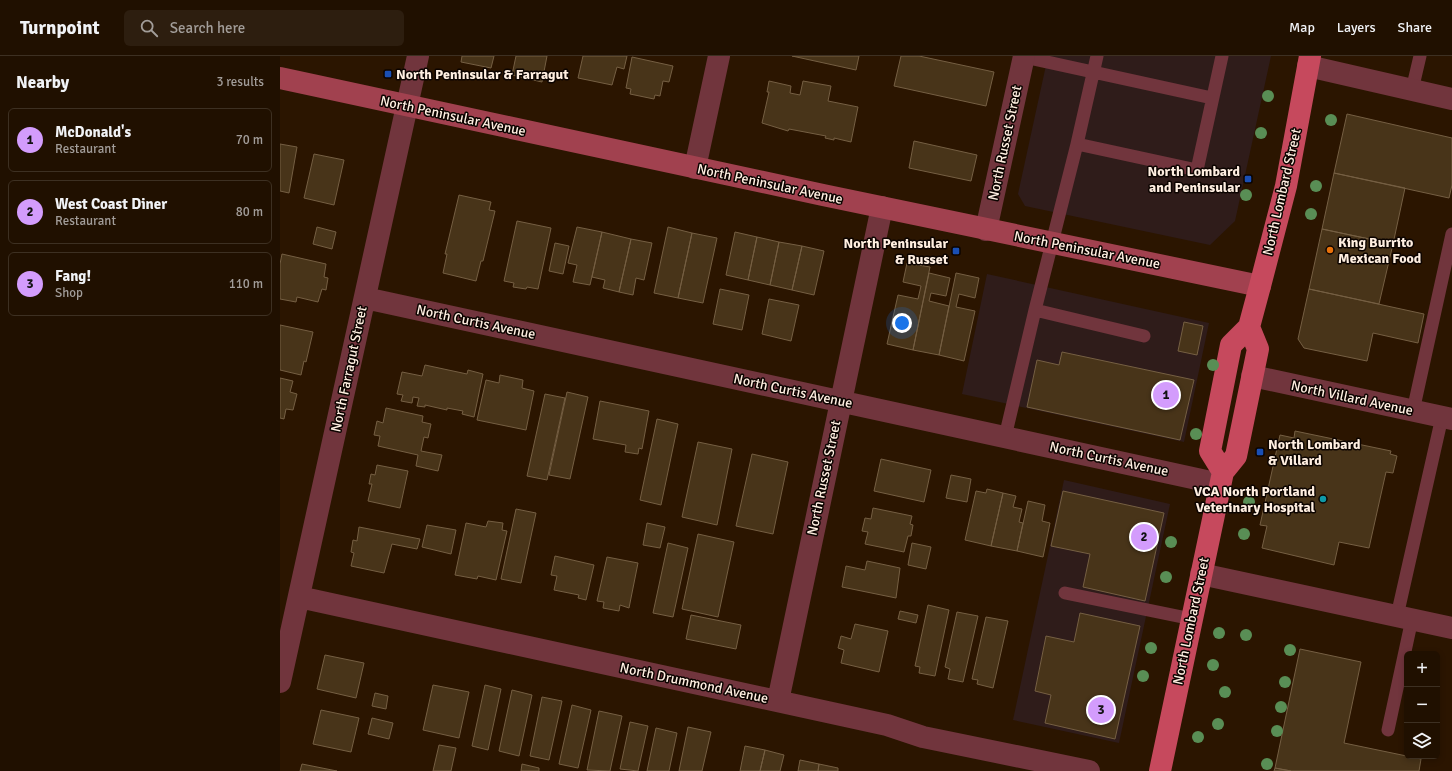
<!DOCTYPE html>
<meta charset="utf-8">
<style>
body{margin:0;font-family:Signika,sans-serif;background:#2d1e0f;color:#f1f3f6}
.controls{position:absolute;right:12px;bottom:12px;display:grid;overflow:hidden;border-radius:6px;box-shadow:0 2px 6px #0003}
.controls button{width:36px;height:36px;display:grid;place-items:center;padding:0;border:0;border-bottom:1px solid #3d3022;background:#201000;color:#f1f3f6;font:20px sans-serif}
.you{position:absolute;left:622px;top:267px;width:14px;height:14px;margin:-10px;border:3px solid #fff;border-radius:50%;background:#1a73e8;box-shadow:0 0 0 6px #1a73e833}
.badge{display:grid;place-items:center;width:26px;height:26px;border-radius:50%;background:#d39cfc;color:#111;font-size:13px;font-weight:700}
.pin{position:absolute;translate:-50% -50%;border:2px solid #fff;box-shadow:0 1px 4px #0006}
.list{margin:0;padding:0;list-style:none}
h2{display:flex;justify-content:space-between;align-items:center;height:52px;margin:0;padding:0 16px;font-size:17px}
h2 small{font-size:13px;font-weight:400;color:#a29d99}
.list li{display:grid;grid-template-columns:26px 1fr auto;gap:12px;align-items:center;box-sizing:border-box;height:64px;margin:0 8px 8px;padding:0 8px;border:1px solid #3d3022;border-radius:6px}
.list b{display:block;font-size:15px;white-space:nowrap}
.list p{margin:0;font-size:13px;white-space:nowrap;color:#a29d99}
.list em{font-size:13px;font-style:normal;color:#a29d99}
.icon{flex:none;width:22px;height:22px;fill:none;stroke:currentColor;stroke-width:2;stroke-linecap:round;stroke-linejoin:round}
.map{position:relative;flex:none;width:1172px;height:715px;overflow:hidden}
header{display:flex;align-items:center;gap:24px;box-sizing:border-box;height:56px;padding:0 20px;background:#201000;border-bottom:1px solid #3d3022}
header strong{font-size:19px}
nav{display:flex;gap:22px;margin-inline-start:auto;font-size:14px}
.search{width:280px;height:36px;background:#2d1e0f;display:flex;align-items:center;gap:10px;box-sizing:border-box;padding:0 14px;border-radius:6px;color:#a29d99;font-size:15px}
main{display:flex}
aside{flex:1;background:#201000}
.map>svg:first-child{display:block}
.commercial{fill:#2f1c1a}
.building{fill:#483419;stroke:#755f43}
.lines{fill:none;stroke-linecap:round;stroke-linejoin:round}
.lane{stroke:#71353d;stroke-width:13}
.street{stroke:#71353d;stroke-width:22}
.secondary{stroke:#a1414f;stroke-width:22}
.primary{stroke:#c6495d;stroke-width:22}
.tree{fill:#598e55}
.transit-dot{fill:#1a4fb4;stroke:#0c0400;stroke-width:1.5}
.food-dot{fill:#e8710a;stroke:#0c0400;stroke-width:1.5}
.culture-dot{fill:#0f9aa8;stroke:#0c0400;stroke-width:1.5}
.labels{text-anchor:middle;dominant-baseline:central;stroke-width:3;stroke-linejoin:round;paint-order:stroke}
.poi-label{font-size:14px;font-weight:bold;fill:#ffefe1;stroke:#0c0400;text-anchor:start}
.street-label{font-size:14px;fill:#ffefe1;stroke:#0c0400}
</style>
<header>
<strong>Turnpoint</strong>
<div class="search"><svg class="icon" aria-label="search" viewBox="0 0 24 24"><circle cx="10" cy="10" r="6"/><path d="M15 15l6 6"/></svg>Search here</div>
<nav><a>Map</a><a>Layers</a><a>Share</a></nav>
</header>
<main>
<aside>
<h2>Nearby<small>3 results</small></h2>
<ul class="list">
<li><span class="badge">1</span><div><b>McDonald's</b><p>Restaurant</p></div><em>70 m</em></li>
<li><span class="badge">2</span><div><b>West Coast Diner</b><p>Restaurant</p></div><em>80 m</em></li>
<li><span class="badge">3</span><div><b>Fang!</b><p>Shop</p></div><em>110 m</em></li>
</ul>
</aside>
<div class="map">
<svg width="1172" height="715" viewBox="0 0 1172 715">
<rect width="100%" height="100%" fill="#2b1500"/>
<path class="commercial" d="M768,0H991L955,165L930,189L745,150L738,138Z
M707,218L929,267L904,386L682,338Z
M784,424L890,448L839,687L733,664Z"/>
<path class="building" d="M182,0H214L211,12L181,6Z
M236,0H267L262,26L232,19Z
M303,0H347L344,13L337,11L332,29L298,22Z
M512,0H579L576,14Z
M621,0H639L714,16L706,50L614,30Z
M352,1L393,10L389,26L383,25L380,40L375,39L374,43L350,38L351,33L346,32Z
M489,25L511,30L510,37L520,39L523,25L551,30L548,45L578,51L571,86L554,82V84L545,82L546,80L509,73L508,75L482,67L489,36H487Z
M1067,58L1172,82V129L1169,142L1054,117Z
M634,85L697,99L691,125L629,112Z
M0,88L17,91L9,137L0,135Z
M34,98L64,104L54,149L24,142Z
M1054,117L1125,132L1113,188L1042,173Z
M179,139L211,146L209,154L215,155L203,205H201L196,225L163,217L167,198H165Z
M237,165L271,172L258,233L247,231L246,233L233,231L234,227L224,225Z
M37,171L56,176L52,193L33,188Z
M297,171L322,176L310,229L293,226L297,209L288,207Z
M388,171L412,177L398,242L374,237Z
M1042,173L1113,188L1099,248L1029,233Z
M322,176L351,183L339,236L323,232L325,224L312,221Z
M455,176L477,181L468,224L446,219Z
M412,177L437,182L423,247L398,242Z
M477,181L499,186L490,229L468,224Z
M351,183L372,187L364,224L356,222L353,239L339,236Z
M499,186L522,190L512,234L490,229Z
M275,187L289,190L283,218L269,215Z
M522,190L544,195L534,239L512,234Z
M2,198L46,208L44,221L48,222L46,234L42,233L38,246L17,241L16,246L0,243V208Z
M627,207L650,211L633,294L607,288L618,239L638,243L641,230L623,226Z
M649,217L670,222L666,240L651,237L649,245L669,250L659,299L633,294Z
M676,217L699,222L695,242L679,238L676,251L695,255L684,305L659,299Z
M440,233L469,239L462,274L433,268Z
M1029,233L1144,258L1138,287L1093,277L1087,305L1024,292L1018,283Z
M489,243L519,249L511,285L482,278Z
M904,266L923,270L917,299L898,295Z
M0,269L33,276L26,306L24,305L21,319L0,314Z
M782,296L914,324L900,384L747,351L757,304L779,309Z
M145,309L187,318L188,314L203,318L194,361L182,358L183,355L167,352V354L145,349V351L137,350L139,342L133,341L132,347L121,345L123,339L117,338L122,316L142,320Z
M220,319L243,324L242,332L254,335L246,374L197,364L206,324L219,327Z
M0,322L13,325L10,336L17,338L13,354L6,353L4,363L0,362Z
M287,336L308,341L290,423L269,419Z
M265,338L285,342L267,424L247,420Z
M320,345L369,355L362,393L359,392L358,398L345,396L346,389L313,383Z
M106,352L143,360L142,366L151,368L148,382L144,381L141,395L162,399L158,415L136,410L138,399L98,390L100,380L94,379L97,365L103,367Z
M377,363L398,368L381,449L360,444Z
M1015,375L1111,395L1110,398L1117,400L1113,417L1106,416L1089,492L1059,486L1054,509L982,492L987,470L980,469L1000,379L1014,382Z
M418,386L452,393L437,469L402,461Z
M472,398L508,406L493,478L456,470Z
M601,403L651,414L644,446L594,435Z
M97,409L128,415L120,452L88,445L92,428H89L91,418L95,419Z
M671,419L691,423L687,446L666,442Z
M707,433L723,437L711,490L685,484L696,435L706,437Z
M783,435L884,457L865,545L803,531L810,498L771,490Z
M723,437L736,440L733,451L742,453L739,466L743,467L737,495L711,490Z
M748,445L765,449L762,465L770,467L763,501L737,495Z
M593,452L632,460L630,468L633,469L631,480H628L624,496L585,488L588,476L582,475L585,462L591,463Z
M236,453L256,457L241,527L221,523Z
M208,465L223,467L222,474L227,475L216,524L198,520L197,523L175,519L186,467L206,471Z
M367,467L385,471L380,492L363,489Z
M147,469L176,474L171,498L142,491Z
M79,471L140,483L137,493L112,488L104,517L71,510L74,497L71,496L73,484L77,485Z
M418,478L454,486L438,561L402,553Z
M388,487L408,492L393,561L373,557Z
M632,487L651,491L646,513L628,509Z
M275,500L314,509L306,544L298,542L299,539L274,534L277,520L271,519Z
M327,501L358,507L349,552L340,549L339,555L323,552L324,546L317,545Z
M587,505L620,512L616,542L562,531L566,510L585,514Z
M648,549L669,554L655,620L639,617L640,611L635,610Z
M620,555L638,559L636,567L618,563Z
M677,556L698,560L683,626L668,623L670,613L665,611Z
M800,557L860,570L835,683L765,667L771,639L755,635L766,580L794,586Z
M411,559L461,569L456,593L406,583Z
M706,561L728,565L713,632L697,628L698,624L692,623Z
M575,568L608,575L599,616L561,607L564,594L558,592L561,580L571,583Z
M1020,593L1081,606L1064,687L1141,703L1139,715H1011L995,712Z
M45,599L84,607L76,642L37,633Z
M153,629L189,636L179,682L143,674Z
M205,629L221,633L208,694L192,690Z
M232,634L252,639L239,700L219,695Z
M95,637L108,640L106,653L92,650Z
M262,641L282,645L269,704L250,700Z
M292,649L311,654L298,712L279,708Z
M41,654L79,662L71,696L33,688Z
M319,655L342,660L330,715L307,714Z
M92,662L113,667L109,683L88,678Z
M350,666L368,670L358,715L340,713Z
M408,671L431,676L422,715H399Z
M376,672L397,677L389,715H367Z
M159,689L176,692L171,715H153Z
M465,690L485,694L480,715H460Z
M485,694L504,699L500,715H480Z
M520,704L539,708L538,715H518Z
M22,708L57,715H20Z
M242,708L259,712V715H241Z
M539,708L558,712V715H538Z
M995,712L1011,715H994Z"/>
<g class="lines">
<path class="lane" d="M744,1L932,42
M1132,34L1140,0
M797,88L917,114L942,0
M755,254L864,280
M1133,355L1172,178
M725,381L755,254L797,88L817,0
M785,537L912,563
M1117,560L1162,361
M1108,674L1132,563"/>
<path class="street" d="M1028,10L1172,43
M415,112L439,0
M706,174L744,0
M85,242L940,428
M972,320L1172,363
M921,518L1172,572
M19,541L607,669L643,681L809,715
M0,626L138,0
M498,645L602,151"/>
<path class="secondary" d="M0,22L543,139L980,230"/>
<path class="primary" d="M943,416L930,395L951,289L969,271L980,230L1006,130L1030,0
M880,715L943,416L956,400L978,293L969,271"/>
</g>
<g class="tree">
<circle cx="988" cy="40" r="6"/>
<circle cx="1051" cy="64" r="6"/>
<circle cx="981" cy="77" r="6"/>
<circle cx="1036" cy="130" r="6"/>
<circle cx="966" cy="139" r="6"/>
<circle cx="1031" cy="158" r="6"/>
<circle cx="933" cy="309" r="6"/>
<circle cx="916" cy="378" r="6"/>
<circle cx="969" cy="446" r="6"/>
<circle cx="964" cy="478" r="6"/>
<circle cx="891" cy="486" r="6"/>
<circle cx="886" cy="521" r="6"/>
<circle cx="939" cy="577" r="6"/>
<circle cx="966" cy="579" r="6"/>
<circle cx="871" cy="592" r="6"/>
<circle cx="1010" cy="594" r="6"/>
<circle cx="933" cy="609" r="6"/>
<circle cx="863" cy="620" r="6"/>
<circle cx="1005" cy="626" r="6"/>
<circle cx="945" cy="636" r="6"/>
<circle cx="1001" cy="651" r="6"/>
<circle cx="938" cy="668" r="6"/>
<circle cx="997" cy="675" r="6"/>
<circle cx="918" cy="681" r="6"/>
<circle cx="987" cy="708" r="6"/>
</g>
<g class="transit-dot">
<rect x="104" y="14" width="8" height="8" rx="2"/>
<rect x="964" y="119" width="8" height="8" rx="2"/>
<rect x="672" y="191" width="8" height="8" rx="2"/>
<rect x="976" y="392" width="8" height="8" rx="2"/>
</g>
<circle class="food-dot" cx="1050" cy="194" r="4"/>
<circle class="culture-dot" cx="1043" cy="443" r="4"/>
<g class="labels">
<g class="poi-label">
<text x="116" y="18">North Peninsular &amp; Farragut</text>
<text x="960" y="115" text-anchor="end">North Lombard<tspan x="960" dy="16">and Peninsular</tspan></text>
<text x="1058" y="186">King Burrito<tspan x="1058" dy="16">Mexican Food</tspan></text>
<text x="668" y="187" text-anchor="end">North Peninsular<tspan x="668" dy="16">&amp; Russet</tspan></text>
<text x="988" y="388">North Lombard<tspan x="988" dy="16">&amp; Villard</tspan></text>
<text x="1035" y="435" text-anchor="end">VCA North Portland<tspan x="1035" dy="16">Veterinary Hospital</tspan></text>
</g>
<g class="street-label">
<text transform="translate(173 60) rotate(12)">North Peninsular Avenue</text>
<text transform="translate(725 87) rotate(-78)">North Russet Street</text>
<text transform="translate(490 128) rotate(12)">North Peninsular Avenue</text>
<text transform="translate(1002 136) rotate(-77)">North Lombard Street</text>
<text transform="translate(807 194) rotate(11)">North Peninsular Avenue</text>
<text transform="translate(196 266) rotate(12)">North Curtis Avenue</text>
<text transform="translate(69 313) rotate(-78)">North Farragut Street</text>
<text transform="translate(513 335) rotate(12)">North Curtis Avenue</text>
<text transform="translate(1072 342) rotate(12)">North Villard Avenue</text>
<text transform="translate(829 403) rotate(12)">North Curtis Avenue</text>
<text transform="translate(544 422) rotate(-78)">North Russet Street</text>
<text transform="translate(911 565) rotate(-78)">North Lombard Street</text>
<text transform="translate(414 627) rotate(12)">North Drummond Avenue</text>
</g>
</g>
</svg>
<div class="controls">
<button>+</button>
<button>−</button>
<button><svg class="icon" aria-label="layers" viewBox="0 0 24 24"><path d="M12 4l9 5-9 5-9-5zM3 14l9 5 9-5"/></svg></button>
</div>
<div class="you"></div>
<div class="pin badge" style="left:886px;top:339px">1</div>
<div class="pin badge" style="left:864px;top:481px">2</div>
<div class="pin badge" style="left:821px;top:654px">3</div>
</div>
</main>
